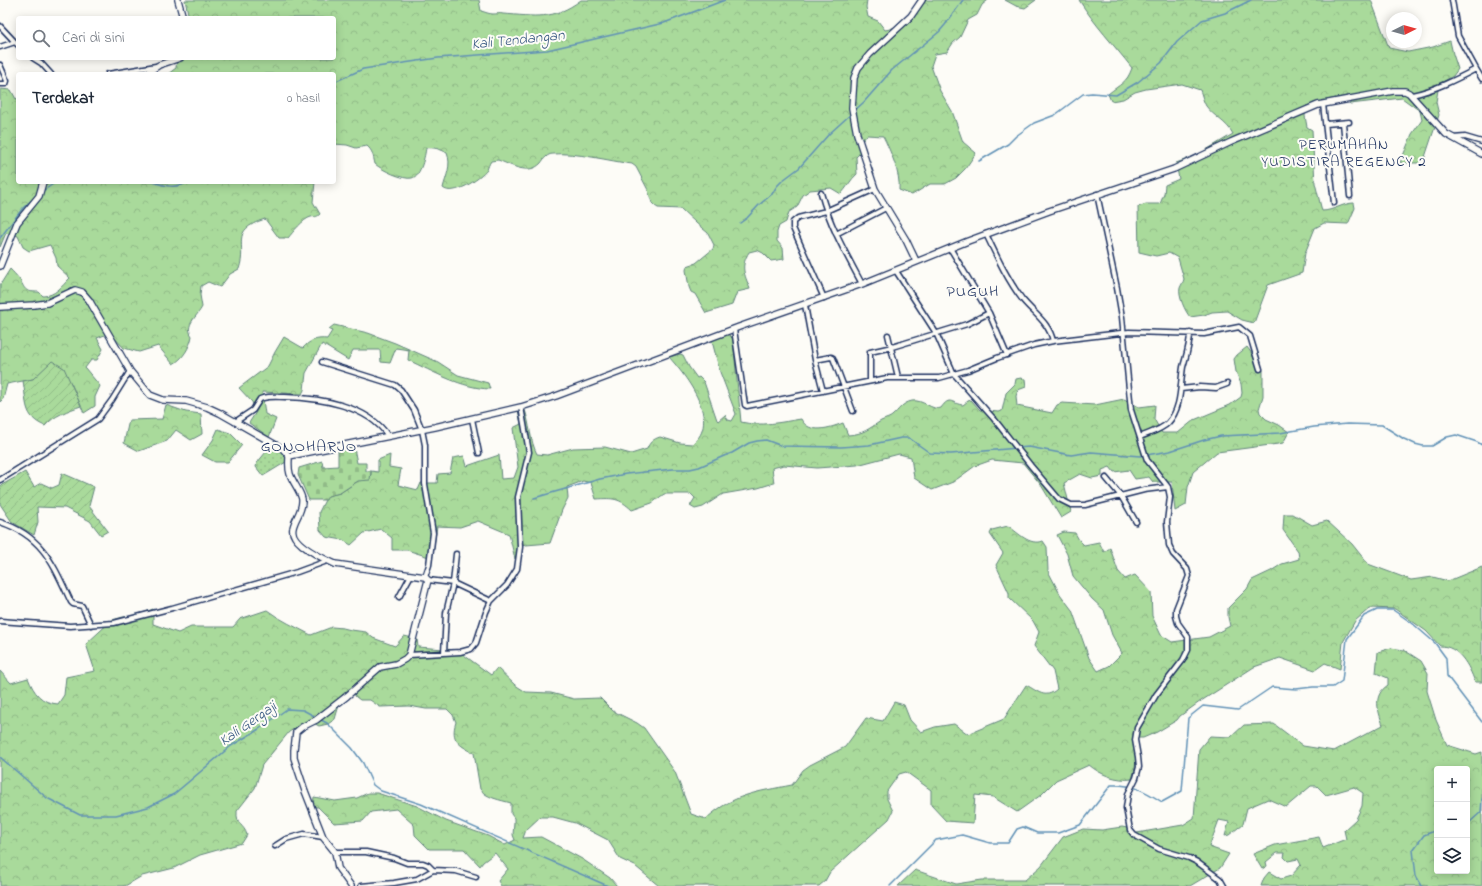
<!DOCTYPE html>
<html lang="id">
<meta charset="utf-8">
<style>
body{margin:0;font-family:"Indie Flower",sans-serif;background:#f2f2f3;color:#1f2937}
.controls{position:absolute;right:12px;bottom:12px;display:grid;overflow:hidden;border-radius:4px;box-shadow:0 2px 10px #0003}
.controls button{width:36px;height:36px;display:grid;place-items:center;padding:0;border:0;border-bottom:1px solid #e0e1e3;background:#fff;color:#1f2937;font:20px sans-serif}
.compass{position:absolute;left:1386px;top:12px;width:36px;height:36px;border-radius:50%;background:#fff;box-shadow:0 2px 10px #0003;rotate:85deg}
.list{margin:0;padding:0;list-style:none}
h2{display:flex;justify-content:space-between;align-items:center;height:52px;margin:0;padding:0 16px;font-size:17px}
h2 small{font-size:13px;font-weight:400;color:#747a83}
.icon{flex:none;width:22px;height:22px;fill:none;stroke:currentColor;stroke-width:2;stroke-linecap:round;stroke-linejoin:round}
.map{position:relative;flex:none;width:1482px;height:886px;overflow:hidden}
.search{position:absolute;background:#fff;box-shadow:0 2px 10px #0003;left:16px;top:16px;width:320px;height:44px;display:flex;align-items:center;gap:10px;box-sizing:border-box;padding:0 14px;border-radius:4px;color:#747a83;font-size:15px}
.panel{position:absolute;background:#fff;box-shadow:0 2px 10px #0003;left:16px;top:72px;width:320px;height:112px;border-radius:4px}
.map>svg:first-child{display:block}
.grass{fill:url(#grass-dots);stroke:#62847c}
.forest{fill:url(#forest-crowns);stroke:#62847c;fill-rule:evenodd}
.cemetery{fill:url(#cemetery-stones);stroke:#62847c}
.garden{fill:url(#garden-furrows);stroke:#62847c}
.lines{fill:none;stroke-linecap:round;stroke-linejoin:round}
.stream{stroke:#6091b6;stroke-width:1.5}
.street-casing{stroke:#1b2f5e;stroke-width:7}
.secondary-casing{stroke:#1b2f5e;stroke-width:8}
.street{stroke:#fdfcf7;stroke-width:4}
.secondary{stroke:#fdfcf7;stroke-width:5.5}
.labels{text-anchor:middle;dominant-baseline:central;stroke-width:4;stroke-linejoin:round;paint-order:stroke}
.water-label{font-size:15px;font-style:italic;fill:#385882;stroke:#fdfcf7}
.neighbourhood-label{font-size:15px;letter-spacing:1px;fill:#1b2f5e;stroke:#fdfcf7}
.quarter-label{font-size:16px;letter-spacing:1px;fill:#1b2f5e;stroke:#fdfcf7}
</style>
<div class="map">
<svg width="1482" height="886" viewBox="0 0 1482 886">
<defs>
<pattern id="grass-dots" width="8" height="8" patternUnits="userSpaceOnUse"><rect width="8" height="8" fill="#a9da9b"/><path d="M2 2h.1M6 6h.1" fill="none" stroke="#91bb88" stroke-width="1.8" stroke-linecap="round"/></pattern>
<pattern id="forest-crowns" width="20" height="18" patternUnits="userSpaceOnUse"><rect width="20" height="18" fill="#a9da9b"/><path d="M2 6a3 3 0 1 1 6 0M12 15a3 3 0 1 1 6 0" fill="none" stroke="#91bb88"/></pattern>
<pattern id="cemetery-stones" width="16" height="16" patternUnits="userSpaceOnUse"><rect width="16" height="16" fill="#a9da9b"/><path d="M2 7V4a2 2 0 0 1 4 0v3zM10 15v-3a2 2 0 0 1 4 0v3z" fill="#91bb88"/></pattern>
<pattern id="garden-furrows" width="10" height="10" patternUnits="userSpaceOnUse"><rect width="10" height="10" fill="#a9da9b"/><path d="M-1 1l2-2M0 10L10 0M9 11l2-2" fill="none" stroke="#91bb88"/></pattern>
</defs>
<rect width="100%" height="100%" fill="#fdfcf7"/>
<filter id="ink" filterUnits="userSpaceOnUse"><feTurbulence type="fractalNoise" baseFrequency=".025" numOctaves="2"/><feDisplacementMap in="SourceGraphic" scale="8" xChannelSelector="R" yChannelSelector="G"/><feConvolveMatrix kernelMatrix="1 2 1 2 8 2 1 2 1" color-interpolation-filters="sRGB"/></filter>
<g filter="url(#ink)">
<path class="grass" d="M270,447L280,450L286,455V462L263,476L256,467L257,463Z"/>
<path class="forest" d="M185,0H479L481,11C485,12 489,14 493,14C497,14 500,13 503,14C535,16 553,21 581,0H867L866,7L868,17L878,21L885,30C901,28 911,13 918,0H988L982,5L977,15L968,20L960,37L953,43L947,52L935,54L931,66L940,91L952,111L963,142L976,153L965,169L956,178L945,184H930L912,195L899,190C901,174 890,150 883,136L867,135L862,141L865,148L856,157L857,174C850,180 847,188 841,194L831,188L810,190L803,195L797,207L789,212L786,222L779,226L777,232V241L783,248L784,259L771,261L763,253L757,250L749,252C740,267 744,273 750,289L737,292L732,305L706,313L695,294L691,292L689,287L686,270L687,266L696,263L713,249L714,245L708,233L696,223L681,209L658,208L655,206L652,203L648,190L636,167L632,164C610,161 575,152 553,154C547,154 544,159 541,163C529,176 511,165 498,160L491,161C489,164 488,167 487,170C480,179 453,197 443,188C446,176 452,165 447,153C441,149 433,147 426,148C425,155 421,176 412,178C403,180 382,170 375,164C373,156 373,151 367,146L356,148L347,145L334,144V74H168L176,68L177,58H334V18H189Z
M1005,0H1036L1025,8L1016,6Z
M1079,0H1371L1389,48L1408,52L1433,47L1450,41L1453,54L1458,69L1453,76L1439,84L1436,102L1439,115L1423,163H1400L1412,134L1422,120L1420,111L1402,98L1350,104L1346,96L1327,100L1306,106L1305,116L1307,127L1312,130L1315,183L1322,211C1333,211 1343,203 1354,203L1355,208L1348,224L1324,223L1315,228L1305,253L1302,273L1268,285L1254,323L1242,320L1227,311L1212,312L1204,315L1190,317C1185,311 1178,296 1180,288C1181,285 1183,283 1184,279L1178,258L1169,253L1156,256L1139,252L1138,207L1146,204H1160L1164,194L1165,185L1179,179L1176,163L1196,156L1233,134C1227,122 1214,117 1206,106C1203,101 1202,95 1200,90L1182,84L1146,89L1135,92L1123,99L1111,101L1108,94C1120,84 1127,83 1132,68C1114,45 1094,24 1079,0Z
M0,89L11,90L16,99L18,98V182H315L313,202L320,214C316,218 315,216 311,217C303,219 293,232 288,238H279L265,219C228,231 248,244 239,269L230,274L220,287L208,282L201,286L200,295L202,307C197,317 184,325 192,336C190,347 183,359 173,364L158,346L139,352L135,351L124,348L110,333L97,338L103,349L97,360H91L85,368L100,386L95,397V406L84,413L71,383L33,379L7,384L3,399L0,402V285L10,269C13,272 16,275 19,279C26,289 23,292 39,292L43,296C55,296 62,286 70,278L57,266L56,258L50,245L29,251L23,247L18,236L6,233L0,247Z
M334,325L368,333L395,343L438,362L458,375L488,383L490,389C461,388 434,372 408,360L409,350L396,348L390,363L381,362L380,350H353L348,360L322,344L306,373L304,390L302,394L262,392L265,414L276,419L269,437L249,423L256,412L252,402L239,388L268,366L275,352L284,337L303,348C310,340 317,338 327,339L332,331L329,329Z
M728,334L733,339L741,422C761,427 782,422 801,419C809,435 830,428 843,423L848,435C864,434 868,429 881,421C885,419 890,418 892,416C899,410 902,403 912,401C923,399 932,411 941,408C950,395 952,404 963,405L968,401L971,400L980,410L998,412L1002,411L1006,393L1015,384L1016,379L1021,378L1025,379L1026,387L1018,390L1016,396L1017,406L1052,413L1057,405L1062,403L1095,405L1124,399L1139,407L1155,405L1154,419L1162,433H1178L1194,420L1230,405L1241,397L1242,393L1241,384L1236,372L1234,359L1237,355L1247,347L1255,358L1257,368L1263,370V396L1259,409L1260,413L1266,419L1279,425L1289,432L1283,443L1278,444L1217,452L1193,472L1188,487L1186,505L1175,511L1172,482H1153L1149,477L1135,479L1129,470L1114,472L1110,467L1102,470V476L1092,478L1080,474L1064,483L1071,512L1061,518L1041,485L1023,463L992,460L975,466L953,482L932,490L914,478L911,457L899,454L857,465L817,468L784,465L772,468L774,483L758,488L723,494L703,507L695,509L690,506L695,498L691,494H664L652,503L632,510C619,498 614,498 596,499L591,483L583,481L567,487L568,498L562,510L550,543L526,545L521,544L515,559L509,534L478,521L460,527L437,526L432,558L407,550H392V538L381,529L364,533L351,545L343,540L326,537L320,530L319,512L327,496L340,493L358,481L371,476V471L378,472V460L390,455L389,467L401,469L398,485L418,490L421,483H437L438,474L450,473L453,458L464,456L467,466L499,455L501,479L514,478L518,467L513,428L521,424L518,410H525C530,424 530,441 537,454L547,455L573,448L605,447L631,454L647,449C649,443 653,439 660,437L680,443L692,444C722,422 686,376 669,357L680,354L683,355L689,367L697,378L699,377L704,382L717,420L718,421L725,415L728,420L732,421L736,414L720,372L712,341L716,337Z
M166,405L186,412L201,414L202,434L191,440L176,430L167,441L139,451L124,443L129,420L162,419Z
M218,429L230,433L242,445L228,462H215L202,455L213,440Z
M1284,514H1293L1312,525L1327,521L1352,544L1368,564L1411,580L1433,577L1448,581L1482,567V682H1475C1469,666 1459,646 1440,646L1426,631L1395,609L1370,608L1355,621L1343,642L1340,669L1325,663L1315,670L1280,658L1254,667L1201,701L1180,716L1177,720L1157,732L1143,738H1133C1136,755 1138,761 1132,779C1117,781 1101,775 1089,765L1056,780L1041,795L1017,812L993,797L975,795L973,823L946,821L931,805V790L906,772L899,774L887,791V799L893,811L889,819L830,872L825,881L819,886H659L635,866L620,859L608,840L575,823L553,817H540L526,830L523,838L541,837L582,859L610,878L617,886H501L498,881L508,869L495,853L483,862L480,866L464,849H429L415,835L414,825L396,809L371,812L363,821L334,823L318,807H313L314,797L335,801L357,798L368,793H377L417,806L446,821L488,836L505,845L515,840L513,835L514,823V818L511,814V803C501,800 486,798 480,789L474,753C459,745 450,740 456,722L453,715L447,709H426L409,706L380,707L370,700H360L356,697L350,688L342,695L335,719L328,724L319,726L308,720L289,732L262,765L255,788L237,811C236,826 244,824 247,835L242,843L200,855L174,868L142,876L125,886H0V671L11,683L28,678C34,693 41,703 58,704L64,695L66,677L95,671L86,644L112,620L123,617L135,616L153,609V624L178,633L191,627H233L240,619L267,610C280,620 296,627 311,635L332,627L343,628L351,630L366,632L373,638L395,646L404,636L417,639L418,647L457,650L491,675L497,668L515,685L526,692L551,693L574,699L600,698L613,711L637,723L644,728L675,772L691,814L706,819C733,794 757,792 792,785L803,770L810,765L845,747L866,718L883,721L894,702L904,705L910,720L921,732L935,727L954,724L968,734L1004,719L1026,685C1038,691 1045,700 1057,689L1053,671L1034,646L1039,632L1033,621L1009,598V593L996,565L1003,553L990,534L992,530L1008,526C1019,533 1029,546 1043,541L1047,547L1048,571L1060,594L1072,610L1089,658L1098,671L1109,666L1122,653L1112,635L1104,610L1092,599L1073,576L1067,554L1057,535L1064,532L1075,533L1079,540L1084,545L1099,542L1104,552L1110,548L1118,571L1125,579L1135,575L1151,592L1152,616L1161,635L1172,642L1209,637L1230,626L1228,617V608L1247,589L1252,580L1271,571L1282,564L1299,559L1298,551L1283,530Z
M1391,648L1404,650L1421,661L1428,673L1427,691L1436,720L1447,745L1476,754L1482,752V886H1261L1264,878L1269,872L1281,879L1291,876L1301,865L1298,859L1288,861L1284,857L1285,853H1277L1266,862L1267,866L1262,869L1253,854L1275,845L1319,837L1323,848L1346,839L1344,830L1356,819L1362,806L1363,793L1354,787L1326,795L1317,786H1311L1286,807L1268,799L1247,808L1243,824L1229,835L1225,836L1229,822L1219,820L1209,847L1229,854L1220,868L1190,886H898L915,870L956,884L982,880H1025L1041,866L1063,837L1083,829L1102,830L1122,827L1127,828L1131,834L1183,825L1194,818L1199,749L1210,736L1231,737L1244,725L1274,724L1303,746L1334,751L1383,725C1378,710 1372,696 1388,685V678L1376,673L1378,652ZM1437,769H1467V871H1437Z"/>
<path class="cemetery" d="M354,448L357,463H366V471H371L370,480L358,481L340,493L328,496L326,500H309L298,475L299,468L322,461L323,467L338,466V451Z"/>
<path class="garden" d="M52,361L64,368L81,406C69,410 53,416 45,426C23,417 27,402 23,381L33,379Z
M25,472L34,487L41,483L52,488L59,485L62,473L94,487L89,506L108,531L101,535L90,521L65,508L37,507L38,522L34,535L12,522L0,504V486Z"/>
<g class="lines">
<path class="stream" d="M334,82L363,69L438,58L547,50L664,23L725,0
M854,111L864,102L892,70L939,32L945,25L963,0
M979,161L1008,144L1016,136L1034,123L1055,115L1083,94L1092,93L1116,95L1138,82L1161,63L1177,42L1202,20L1225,13L1251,0
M153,182C165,186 176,189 188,182
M43,191L56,182
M740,223L747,218L759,205L772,194L777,186L783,180L799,168L829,134L851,114
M0,238L23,208L35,197
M534,498L600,479L626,474L673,469H690L699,467L724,456L732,453L749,443L757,441L766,440L782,446L841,447L869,445L901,438H909L930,453L951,454L1029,447L1071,455L1091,452L1140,456L1170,451L1204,440L1221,436L1280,433L1314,427L1347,424L1382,425L1404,439L1415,444L1423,446H1432L1447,437L1456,435L1477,442L1482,445
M319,719L327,723L352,748L363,763L373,785L381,791L421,804L608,886
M0,757L47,798L80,815H116L148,807L174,794L231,746L259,729L287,709L303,710L316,717
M1467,823L1470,822L1481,812L1482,799
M890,886L936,840L962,835L990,843H1008L1017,829L1023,827L1037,833H1058L1080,825L1111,785C1132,784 1144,790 1162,802L1182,791L1188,718L1203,706L1238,710L1272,687L1296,689L1313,687H1333L1342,681L1347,639L1364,616L1377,610H1393L1412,623L1435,643L1446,658L1447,676L1482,722
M1422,886L1416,876L1413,850L1424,835L1437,830"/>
<g class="street-casing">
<path id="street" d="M0,26L15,42
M0,47L15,42L18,45
M33,58L41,63L51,74
M0,65L7,81L6,84H0
M1476,69L1482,79
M108,74L156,66
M1412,95C1435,90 1455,80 1476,69L1458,36L1452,0
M1323,104L1334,203
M1343,123L1350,196
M1326,124L1349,122
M1453,138L1465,137L1482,142
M821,193C830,226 846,254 862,284
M1097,194L1117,288L1122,317L1131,410L1147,460L1168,487L1170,497L1167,522L1169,545L1173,554L1187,569L1189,576L1176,609V616L1178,623L1188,637V650L1183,660L1156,695L1137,728L1135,740L1138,757L1139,767L1136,778L1128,794L1126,808L1130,830L1134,835L1159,849L1189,858L1197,862L1220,879L1224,886
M836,234L886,208
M986,234C997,257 1007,279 1022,299C1033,313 1049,322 1053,341
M950,248L989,313L1007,355
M896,271L936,333L954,374L994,419L1031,466L1059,499L1071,505H1085L1144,490L1168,487
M824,298L793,228V222L798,218L826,211L875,189
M805,305L815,360L823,391
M734,329L745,405L747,406L887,378H939L968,370L997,358L1034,345L1053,341L1129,332L1204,334L1239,327L1250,336L1260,369
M888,335L898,377
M815,360L831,357L833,358L853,411
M322,362L395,385L401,390L414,410L422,430L425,445V484L433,533L429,565L425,577
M870,381V352L892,347L967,324L989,313
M1181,389L1200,387L1216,388L1227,384
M472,419L479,453
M235,422L253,410L260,399L263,398C271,396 278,397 285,397C319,398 368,405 388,436
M1140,437C1149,433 1161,430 1168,423C1182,408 1180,385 1183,367C1186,356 1190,345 1190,333
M1106,478L1121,496L1136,522
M0,480L98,419L112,400L130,371
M0,522C43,536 53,564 71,602L73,604L82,606L91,625
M428,580L453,583L491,601
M399,597L411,575
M0,621L70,626L114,623L172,608L297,572L327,561
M444,653L446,613L453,583L456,554
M409,655L460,652L471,649L476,643L486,612L491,601L507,585L517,569L520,547L518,497L529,452L521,407
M275,846L286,839L304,834L323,837
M335,852H366L394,858L407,863H423L428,865L433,870L456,871L476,877
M361,886L394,883L417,879L433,870"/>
</g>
<g class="secondary-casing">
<path id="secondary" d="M178,0L183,18
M146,74L159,65L180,58
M916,261L906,240L875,189L857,134L852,108L854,78L858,68L870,54L911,16L922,0
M0,266L17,223L39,196L43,182
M0,307L34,305L47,303L75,290L82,292L89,300L130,371L150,395L163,400L186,401L207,407L220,413L283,449L289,456L435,427L521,407L556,396L739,327L862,284L968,241L1049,211L1174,169L1231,142L1318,105L1393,91H1405L1409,93L1446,134L1482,154
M289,456C289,462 288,468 290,474C293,483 300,490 302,499C303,511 295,518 293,528C289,543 324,559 335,564L425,577L428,580L409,655L405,659L396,664L380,667L347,696L316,720L302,727L296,732L294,750V758L305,791L323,837L335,852L338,868L351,886"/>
</g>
<use href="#street" class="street"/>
<use href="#secondary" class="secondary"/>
</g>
</g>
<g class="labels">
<g class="water-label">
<text transform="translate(518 40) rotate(-6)">Kali Tendangan</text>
<text transform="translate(248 724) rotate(-35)">Kali Gergaji</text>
</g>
<g class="neighbourhood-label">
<text x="1344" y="145">PERUMAHAN<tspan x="1344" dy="17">YUDISTIRA REGENCY 2</tspan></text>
</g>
<g class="quarter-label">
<text x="973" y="292">PUGUH</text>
<text x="309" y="447">GONOHARJO</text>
</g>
</g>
</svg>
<div class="controls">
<button>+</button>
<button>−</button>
<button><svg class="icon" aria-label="layers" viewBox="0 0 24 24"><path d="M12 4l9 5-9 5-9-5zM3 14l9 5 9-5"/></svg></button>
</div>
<svg class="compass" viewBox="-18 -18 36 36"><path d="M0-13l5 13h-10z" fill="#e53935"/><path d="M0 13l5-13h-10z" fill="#747a83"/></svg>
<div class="search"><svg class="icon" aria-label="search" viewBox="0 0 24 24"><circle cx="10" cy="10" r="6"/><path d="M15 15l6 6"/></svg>Cari di sini</div>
<section class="panel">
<h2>Terdekat<small>0 hasil</small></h2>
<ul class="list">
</ul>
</section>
</div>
